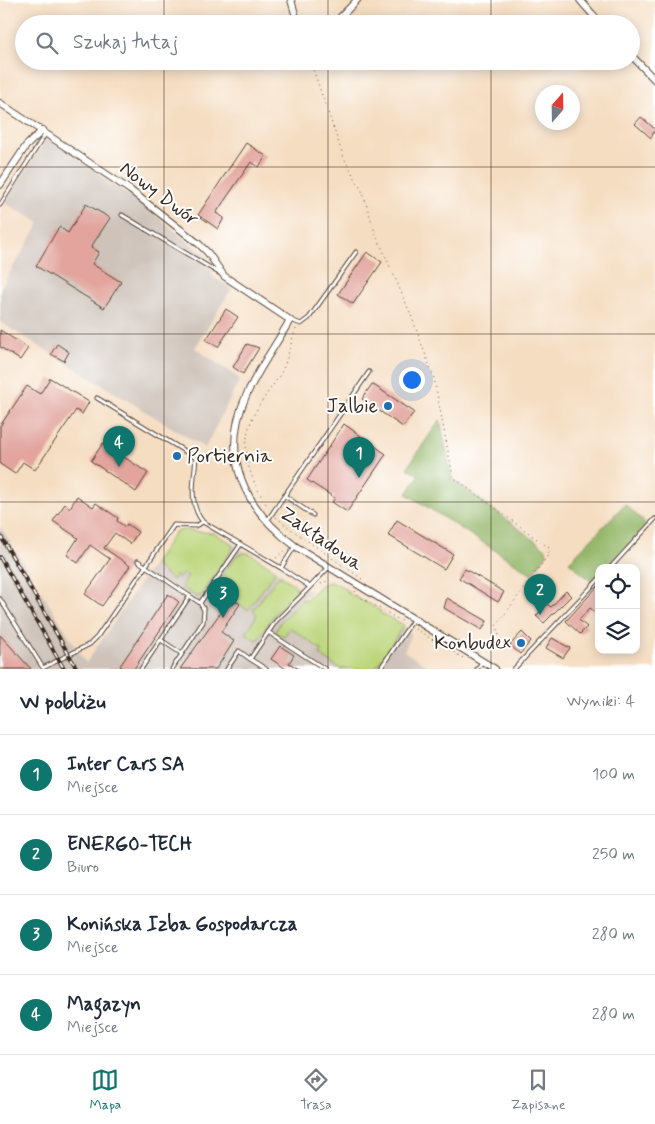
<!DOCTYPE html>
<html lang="pl">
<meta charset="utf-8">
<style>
body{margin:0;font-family:Mynerve,sans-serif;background:#f6f6f7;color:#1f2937}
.controls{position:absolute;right:15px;bottom:15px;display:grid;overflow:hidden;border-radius:10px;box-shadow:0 2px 12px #0003}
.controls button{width:45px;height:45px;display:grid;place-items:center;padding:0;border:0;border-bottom:1px solid #e0e1e3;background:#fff;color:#1f2937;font:25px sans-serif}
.compass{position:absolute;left:535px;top:85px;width:45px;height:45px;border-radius:50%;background:#fff;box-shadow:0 2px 12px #0003;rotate:20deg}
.you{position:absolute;left:411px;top:379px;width:18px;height:18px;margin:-12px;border:4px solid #fff;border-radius:50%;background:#1a73e8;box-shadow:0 0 0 8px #1a73e833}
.badge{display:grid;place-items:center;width:32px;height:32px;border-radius:50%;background:#0f766e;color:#fff;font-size:16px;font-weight:700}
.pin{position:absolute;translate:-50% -41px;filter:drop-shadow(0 1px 2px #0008)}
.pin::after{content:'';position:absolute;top:26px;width:18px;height:15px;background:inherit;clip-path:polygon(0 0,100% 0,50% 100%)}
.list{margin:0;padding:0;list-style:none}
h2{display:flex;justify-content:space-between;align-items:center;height:65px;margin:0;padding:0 20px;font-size:21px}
h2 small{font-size:16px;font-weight:400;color:#747a83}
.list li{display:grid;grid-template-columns:32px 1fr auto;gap:15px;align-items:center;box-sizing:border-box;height:80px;padding:0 20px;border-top:1px solid #e0e1e3}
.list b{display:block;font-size:19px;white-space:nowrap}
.list p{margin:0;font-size:16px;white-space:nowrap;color:#747a83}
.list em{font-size:16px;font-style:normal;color:#747a83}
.icon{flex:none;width:28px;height:28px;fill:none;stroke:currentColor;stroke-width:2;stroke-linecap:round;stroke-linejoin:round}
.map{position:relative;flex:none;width:655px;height:669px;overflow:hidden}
.search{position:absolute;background:#fff;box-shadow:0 2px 12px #0003;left:15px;right:15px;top:15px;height:55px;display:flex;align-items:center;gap:12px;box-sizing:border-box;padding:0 18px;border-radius:28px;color:#747a83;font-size:19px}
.sheet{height:385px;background:#fff}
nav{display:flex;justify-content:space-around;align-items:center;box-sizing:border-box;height:70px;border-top:1px solid #e0e1e3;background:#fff;font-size:14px;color:#747a83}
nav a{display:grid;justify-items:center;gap:2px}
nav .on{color:#0f766e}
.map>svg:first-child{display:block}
.industrial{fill:#cec2b9}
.green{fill:#bcd67b;stroke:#7c804c}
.forest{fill:#95b76b;stroke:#687044}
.building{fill:#e2a49d}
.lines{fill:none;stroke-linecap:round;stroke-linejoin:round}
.lane-casing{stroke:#574536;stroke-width:5}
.street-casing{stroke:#574536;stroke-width:8}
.path{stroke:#574536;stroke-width:1;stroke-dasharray:1 4;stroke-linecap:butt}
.lane{stroke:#fff;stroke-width:3}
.street{stroke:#fff;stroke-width:6}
.rail-casing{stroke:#3b2a1e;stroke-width:4}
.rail{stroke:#fff;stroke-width:2;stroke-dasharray:5.5;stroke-linecap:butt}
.grid{fill:none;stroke:#3b2a1e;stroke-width:1;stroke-opacity:0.55}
.poi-dot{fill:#1f6fb2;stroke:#fff;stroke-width:2}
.labels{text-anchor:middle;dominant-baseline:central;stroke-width:4;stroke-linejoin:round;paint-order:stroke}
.street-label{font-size:20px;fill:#3b2a1e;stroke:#fff}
.poi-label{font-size:20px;fill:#3b2a1e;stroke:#fff;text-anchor:end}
</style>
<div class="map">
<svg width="655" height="669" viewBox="0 0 655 669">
<rect width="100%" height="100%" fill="#fff"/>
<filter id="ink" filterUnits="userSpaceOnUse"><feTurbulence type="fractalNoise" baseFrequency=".02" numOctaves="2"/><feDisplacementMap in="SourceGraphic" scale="10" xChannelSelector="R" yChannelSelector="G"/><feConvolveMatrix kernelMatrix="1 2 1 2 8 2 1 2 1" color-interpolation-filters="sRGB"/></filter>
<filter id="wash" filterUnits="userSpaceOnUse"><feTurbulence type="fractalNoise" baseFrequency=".0096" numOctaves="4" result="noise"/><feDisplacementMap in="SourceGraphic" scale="20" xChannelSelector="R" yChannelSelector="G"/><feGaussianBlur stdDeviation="1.12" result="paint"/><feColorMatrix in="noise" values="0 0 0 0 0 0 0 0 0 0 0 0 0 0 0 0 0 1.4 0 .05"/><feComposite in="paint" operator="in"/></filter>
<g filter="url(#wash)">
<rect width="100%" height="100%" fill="#f5ddc1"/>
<path class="industrial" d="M47,137L149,210L205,255L214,278L232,288L195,348L240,379L205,448L0,322V289L40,223L5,203Z
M0,526L86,663L175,532L182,530L214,533L284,575L282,577L301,589L303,587L310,592L303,598L305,600L321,585L329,582L338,584L348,591V593L381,611L380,613L404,625L403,627L412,634L404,651L432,669H0Z"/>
<path class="green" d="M182,530L214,533L231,543L233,548L202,595L197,597L181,587L188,576L183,573L179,578L176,575L172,580L154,564L175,532Z
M244,553H249L274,569L275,572L248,610L215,587L236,556Z
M279,575L296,586V592L276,612L257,641L246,633L257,615L253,610Z
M329,582L338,584L348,591V593L381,611L380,613L404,625L375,669H340L320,655L322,650L290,628L284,636L275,633L281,621L303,599L305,600L321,585Z"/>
<path class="forest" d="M440,420L452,479L546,549L547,554L532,574L407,494L419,475L407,468Z
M625,504L647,525L607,568H599V577L593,583L569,562Z"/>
<g id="blocks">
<path class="building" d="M641,117L655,129L651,138L635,124Z
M246,143L266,156L259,167L251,162L216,213L224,218L218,229L198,215Z
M86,204L110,218L91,247L99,252L92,264L121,282L104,308L36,266L59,227L68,233Z
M367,252L382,262L353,304L338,294Z
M226,309L238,317L218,347L206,340Z
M0,330L28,348L20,360L0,347Z
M57,344L69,352L64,361L51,354Z
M247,344L259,348L243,374L233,367Z
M50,378L89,402L82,414L76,410L35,470L23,462L15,474L0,464V426L27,386L40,394Z
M372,384L414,412L403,427L362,399Z
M344,424L386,454L347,512L332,502L335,498L307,480Z
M103,443L148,473L136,492L91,461Z
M77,496L93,507L96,503L118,518L117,521L125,527L127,524L138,532L130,544L115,533L104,548L130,566L102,606L85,594L110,559L90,545L78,563L67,555L78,538L53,521L65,504L70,508Z
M397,520L453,554L444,569L388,535Z
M465,569L504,592L498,602L459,578Z
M599,585V615L590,608L579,620L587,627L580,634L566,621Z
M566,591L571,596L544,623L536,616L547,604L551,607Z
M168,594L179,602L134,669H125L120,666Z
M231,598L240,604L221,632L234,641L216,669H180Z
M447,598L487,621L482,630L444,608Z
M522,632L531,641L520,654L510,645Z
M0,635L11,647L31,669H0Z
M552,638L570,648L563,658L546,648Z
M280,646L294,655L289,663L299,669H286L271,659Z"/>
</g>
</g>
<g filter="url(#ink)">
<use href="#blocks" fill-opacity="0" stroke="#574536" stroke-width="1"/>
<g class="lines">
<g class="lane-casing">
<path id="lane" d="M0,205L46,133
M122,215L219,273
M291,320L301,324L309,318L356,252
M97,398L196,458C194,480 188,504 203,522L281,568
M285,496L313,515
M267,521L369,372
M295,546L281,568L310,587L328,568
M138,561L200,603L241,544
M610,568L655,519
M0,599L43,668L90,644L97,637L174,525L195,526L203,522
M268,632L325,669
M161,640L182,654
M250,659L266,669
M141,669L190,596
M172,669L203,622L204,610L200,603
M227,669L239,651L250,659L276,621L310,587
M380,669L413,620
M477,669L482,662
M514,669L599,579"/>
</g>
<g class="street-casing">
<path id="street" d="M291,0L298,24
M580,0L601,24
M334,24L357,0
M631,55L655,80
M0,103L130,190L199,244L208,253L224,276L290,320C276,345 258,369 246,396C219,457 245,509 295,546L495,669
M0,185L26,146L43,130"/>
</g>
<path class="path" d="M310,61L344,158L362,191L375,232L411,315L434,378L453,477L549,548V554L496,626L500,638
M269,508C250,481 238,448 253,417C260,401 273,387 282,371C289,357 290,341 297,327
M276,517L292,530L362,579
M276,558L284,551
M321,584L329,580
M355,591L358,596L405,623
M415,629L465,659"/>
<use href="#lane" class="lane"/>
<use href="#street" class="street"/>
<g class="rail-casing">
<path id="rail" d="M0,535L77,669
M0,557L64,669"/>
</g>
<use href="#rail" class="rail"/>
</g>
</g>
<path class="grid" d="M164,0V24M328,0V24M491,0V24M164,61V669M328,61V669M491,61V669M0,167H655M0,334H655M0,502H655"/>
<g class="poi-dot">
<circle cx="388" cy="406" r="5"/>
<circle cx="177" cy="456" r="5"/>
<circle cx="521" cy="643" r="5"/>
</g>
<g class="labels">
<g class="street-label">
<text transform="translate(159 194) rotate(37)">Nowy Dwór</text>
<text transform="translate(321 539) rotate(35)">Zakładowa</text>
</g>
<g class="poi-label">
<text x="378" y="406">Jalbie</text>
<text x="187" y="456" text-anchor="start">Portiernia</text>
<text x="511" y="643">Konbudex</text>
</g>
</g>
</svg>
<div class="controls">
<button><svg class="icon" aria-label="locate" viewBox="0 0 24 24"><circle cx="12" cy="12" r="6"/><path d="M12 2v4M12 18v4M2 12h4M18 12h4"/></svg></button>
<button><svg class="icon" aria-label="layers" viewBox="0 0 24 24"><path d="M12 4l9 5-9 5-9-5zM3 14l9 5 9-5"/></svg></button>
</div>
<svg class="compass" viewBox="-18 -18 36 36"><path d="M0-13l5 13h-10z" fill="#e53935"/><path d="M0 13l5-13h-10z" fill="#747a83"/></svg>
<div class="you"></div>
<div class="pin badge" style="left:359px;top:478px">1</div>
<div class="pin badge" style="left:540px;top:615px">2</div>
<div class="pin badge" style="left:223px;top:618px">3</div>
<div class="pin badge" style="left:119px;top:467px">4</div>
<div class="search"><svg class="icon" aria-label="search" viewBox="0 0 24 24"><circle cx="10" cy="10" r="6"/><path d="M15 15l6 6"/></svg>Szukaj tutaj</div>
</div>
<section class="sheet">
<h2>W pobliżu<small>Wyniki: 4</small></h2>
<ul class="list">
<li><span class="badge">1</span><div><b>Inter Cars SA</b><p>Miejsce</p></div><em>100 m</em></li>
<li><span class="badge">2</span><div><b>ENERGO-TECH</b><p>Biuro</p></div><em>250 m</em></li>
<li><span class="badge">3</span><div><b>Konińska Izba Gospodarcza</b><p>Miejsce</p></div><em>280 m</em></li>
<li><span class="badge">4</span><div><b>Magazyn</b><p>Miejsce</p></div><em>280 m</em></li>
</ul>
</section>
<nav>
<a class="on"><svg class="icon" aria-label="map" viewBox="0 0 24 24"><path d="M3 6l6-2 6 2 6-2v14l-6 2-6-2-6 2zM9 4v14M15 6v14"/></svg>Mapa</a>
<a><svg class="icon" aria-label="directions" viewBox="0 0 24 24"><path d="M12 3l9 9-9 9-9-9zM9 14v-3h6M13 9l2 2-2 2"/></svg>Trasa</a>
<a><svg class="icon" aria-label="saved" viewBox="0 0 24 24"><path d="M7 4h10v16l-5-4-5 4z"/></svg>Zapisane</a>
</nav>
